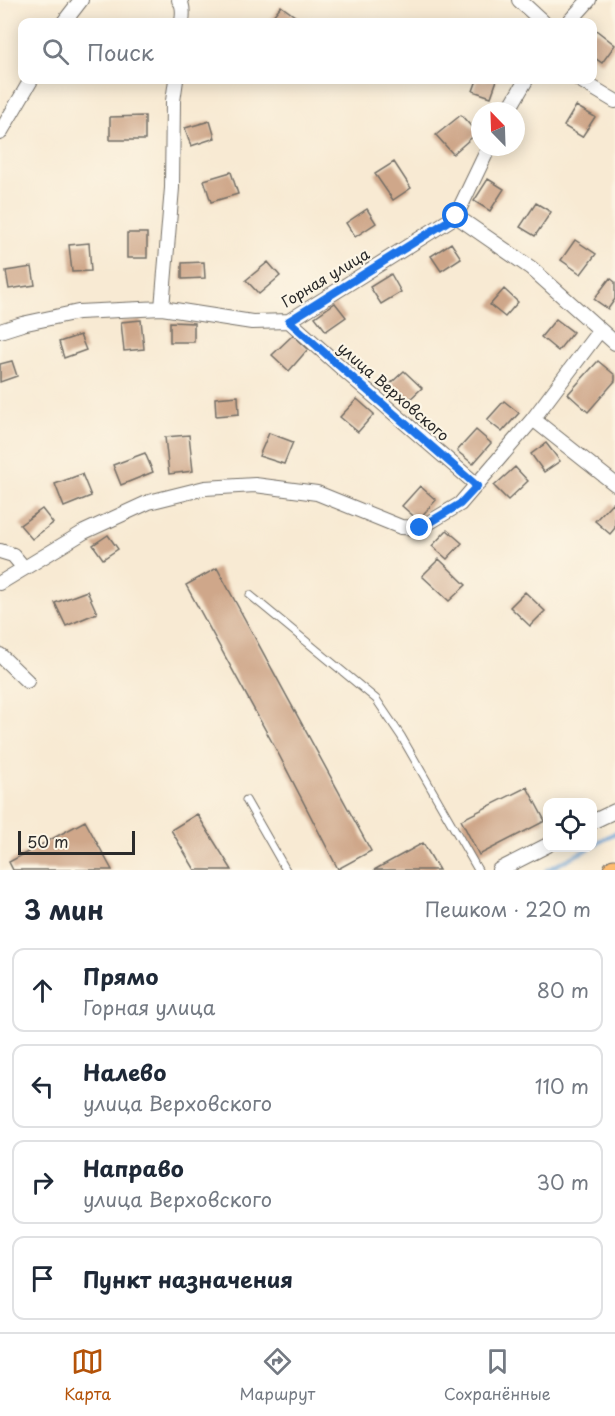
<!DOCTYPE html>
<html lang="ru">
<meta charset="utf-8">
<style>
body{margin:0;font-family:"Playpen Sans",sans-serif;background:#f2f2f3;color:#1f2937}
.controls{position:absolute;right:18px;bottom:18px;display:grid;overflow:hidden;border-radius:12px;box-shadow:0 3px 15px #0003}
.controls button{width:54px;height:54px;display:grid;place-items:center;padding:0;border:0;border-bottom:2px solid #e0e1e3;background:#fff;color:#1f2937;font:30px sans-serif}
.compass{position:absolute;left:471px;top:102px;width:54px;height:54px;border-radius:50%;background:#fff;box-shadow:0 3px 15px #0003;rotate:337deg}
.scale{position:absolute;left:18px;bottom:15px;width:117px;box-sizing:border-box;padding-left:6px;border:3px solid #2b2b2b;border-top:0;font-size:16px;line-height:21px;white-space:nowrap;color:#2b2b2b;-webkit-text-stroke:4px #fcf5e5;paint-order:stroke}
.stop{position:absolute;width:18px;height:18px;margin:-14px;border:4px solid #1a73e8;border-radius:50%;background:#fff}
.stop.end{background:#1a73e8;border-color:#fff;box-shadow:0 2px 6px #0008}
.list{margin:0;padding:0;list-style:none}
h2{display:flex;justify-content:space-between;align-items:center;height:78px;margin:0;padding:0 24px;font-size:26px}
h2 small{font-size:20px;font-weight:400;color:#747a83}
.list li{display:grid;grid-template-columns:39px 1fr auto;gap:18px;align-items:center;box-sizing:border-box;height:84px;margin:0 12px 12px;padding:0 12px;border:2px solid #e0e1e3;border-radius:12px}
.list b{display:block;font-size:22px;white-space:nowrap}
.list p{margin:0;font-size:20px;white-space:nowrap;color:#747a83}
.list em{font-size:20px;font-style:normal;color:#747a83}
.icon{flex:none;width:33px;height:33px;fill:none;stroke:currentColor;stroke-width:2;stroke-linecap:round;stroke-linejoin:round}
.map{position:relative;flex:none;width:615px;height:870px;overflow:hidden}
.search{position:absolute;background:#fff;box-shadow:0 3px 15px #0003;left:18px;right:18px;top:18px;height:66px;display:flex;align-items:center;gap:15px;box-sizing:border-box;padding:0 21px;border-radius:12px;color:#747a83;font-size:22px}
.sheet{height:462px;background:#fff}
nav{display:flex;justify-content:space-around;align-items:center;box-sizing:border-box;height:84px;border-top:2px solid #e0e1e3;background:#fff;font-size:16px;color:#747a83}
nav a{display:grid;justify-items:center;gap:3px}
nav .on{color:#b45309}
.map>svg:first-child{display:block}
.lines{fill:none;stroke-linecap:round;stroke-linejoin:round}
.stream{stroke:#68a0d6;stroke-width:4.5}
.building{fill:#cfa78a}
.lane-casing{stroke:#736e66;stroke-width:9}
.street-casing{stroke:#736e66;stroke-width:16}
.primary-casing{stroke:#736e66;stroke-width:23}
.lane{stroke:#fff;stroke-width:7}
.street{stroke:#fff;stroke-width:14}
.primary{stroke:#febc70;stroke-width:21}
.route{stroke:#1a73e8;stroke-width:8}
.labels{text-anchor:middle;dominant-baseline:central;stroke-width:4.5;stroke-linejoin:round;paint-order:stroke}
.street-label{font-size:15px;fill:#2b2b2b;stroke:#fcf5e5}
</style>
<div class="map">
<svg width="615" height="870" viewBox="0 0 615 870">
<rect width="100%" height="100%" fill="#fcf5e5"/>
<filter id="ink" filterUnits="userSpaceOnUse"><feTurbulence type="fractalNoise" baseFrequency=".0167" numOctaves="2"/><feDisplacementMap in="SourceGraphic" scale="12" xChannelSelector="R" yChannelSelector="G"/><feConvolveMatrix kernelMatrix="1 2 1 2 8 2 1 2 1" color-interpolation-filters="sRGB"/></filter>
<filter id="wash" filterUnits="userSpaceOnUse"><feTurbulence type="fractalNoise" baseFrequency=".008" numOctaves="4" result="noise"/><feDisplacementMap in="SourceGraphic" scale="24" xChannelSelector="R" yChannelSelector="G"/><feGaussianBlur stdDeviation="1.35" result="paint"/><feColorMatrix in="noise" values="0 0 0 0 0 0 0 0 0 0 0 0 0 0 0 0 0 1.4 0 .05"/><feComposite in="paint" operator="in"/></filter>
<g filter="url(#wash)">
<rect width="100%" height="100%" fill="#f8ead3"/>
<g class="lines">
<path class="stream" d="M592,846L615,833
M547,870L590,848"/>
</g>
<g id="blocks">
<path class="building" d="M281,6L303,22H268Z
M596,30L615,45L602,63L592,56V34Z
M477,80H497L491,97L473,91Z
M576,106L595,117L582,137L564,126Z
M461,115L477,133L453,154L436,135Z
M145,116V140H110V117Z
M210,121L215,138L191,146L185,128Z
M394,162L411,188L393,200L375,174Z
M231,172L238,194L211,202L204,180Z
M488,179L504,189L490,211L474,201Z
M536,203L551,212L535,236L520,227Z
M367,209L376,223L355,237L346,223Z
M127,233H147V258H127Z
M575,240L596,254L581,274L561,260Z
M89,243L91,271L72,272L69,245Z
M451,243L461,258L441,271L431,256Z
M204,262L205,278L182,279V263Z
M268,262L280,276L259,294L246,280Z
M32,267L35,285L9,289L6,271Z
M391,274L401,292L381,304L370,287Z
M610,278L615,282V299L608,309L594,299Z
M504,289L518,302L505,317L490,305Z
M335,303L346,317L326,331L315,317Z
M556,319L573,332L558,351L541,337Z
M141,320L144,349L124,351L121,322Z
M170,322L194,323V342H170Z
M80,335L86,350L64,358L59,342Z
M293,335L308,349L289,371L272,355Z
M12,361L17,376L0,382V364Z
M598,361L615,375V381L588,412L568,394Z
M404,371L422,388L408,401L390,384Z
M238,396L239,414L216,416L215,398Z
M357,399L374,414L358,432L340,417Z
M504,401L519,413L502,432L487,420Z
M476,430L491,443L473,464L457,451Z
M269,433L293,442L284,464L259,456Z
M189,435L193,471L169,474L165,437Z
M546,443L560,461L544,472L531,454Z
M145,453L153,472L121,485L113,465Z
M515,467L528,481L508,500L494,486Z
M82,474L91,496L64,507L55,484Z
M420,486L436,500L418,520L402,506Z
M612,503L615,506V528L610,534L595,521Z
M42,509L53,523L32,539L20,525Z
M447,530L462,543L447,559L432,546Z
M108,535L118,549L103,559L93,545Z
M439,559L466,585L449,601L422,576Z
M217,568L371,851L338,869L278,753L186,585Z
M87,591L97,613L66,626L55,603Z
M525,592L545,611L530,626L510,607Z
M527,787L545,821L479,855L461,820Z
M197,814L232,870H195L171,830Z
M85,821L112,870H13L9,862Z
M423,843L439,870H374Z"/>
</g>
</g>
<g filter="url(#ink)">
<use href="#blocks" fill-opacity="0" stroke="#736e66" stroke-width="1.5"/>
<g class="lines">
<g class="lane-casing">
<path id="lane" d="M250,595L376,699L401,736L478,870
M246,800L286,870"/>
</g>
<g class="street-casing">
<path id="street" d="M179,0C184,5 183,15 182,22
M519,0L543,22
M64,22L81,0
M569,22L589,0
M580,80L615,101
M508,111L526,80
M0,133L31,80
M456,216L531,268L615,343
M162,308L172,188L173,101L176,80
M289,321L345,371L477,485
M0,331L22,324L78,312L162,308L252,322L289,321L456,216L489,147
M533,419L615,484
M0,551L13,555L24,568
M0,583L84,532L149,502L205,488L255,485L317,493L401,527L420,528L460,504L533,419L600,330
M0,655L27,681
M592,822L615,811
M499,870L548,845"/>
</g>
<g class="primary-casing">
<path id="primary" d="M614,870H615"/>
</g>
<use href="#lane" class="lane"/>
<use href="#street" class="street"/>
<use href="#primary" class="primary"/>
</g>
</g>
<g class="lines" filter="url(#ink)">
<path class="route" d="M420,528L460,504L477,486L345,371L289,321L456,216"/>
</g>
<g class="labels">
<g class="street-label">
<text transform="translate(325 277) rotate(-31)">Горная улица</text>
<text transform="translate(394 391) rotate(41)">улица Верховского</text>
</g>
</g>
</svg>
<div class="controls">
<button><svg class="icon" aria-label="locate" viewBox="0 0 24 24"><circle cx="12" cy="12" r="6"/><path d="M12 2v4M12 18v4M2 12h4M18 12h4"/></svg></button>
</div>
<svg class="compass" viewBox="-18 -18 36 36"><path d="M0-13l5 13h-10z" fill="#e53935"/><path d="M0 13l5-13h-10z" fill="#747a83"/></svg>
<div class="scale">50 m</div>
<div class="stop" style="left:456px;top:216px"></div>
<div class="stop end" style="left:420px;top:528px"></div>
<div class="search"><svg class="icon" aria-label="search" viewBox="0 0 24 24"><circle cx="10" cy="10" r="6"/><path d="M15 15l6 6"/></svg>Поиск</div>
</div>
<section class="sheet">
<h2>3 мин<small>Пешком · 220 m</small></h2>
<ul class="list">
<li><svg class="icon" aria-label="ahead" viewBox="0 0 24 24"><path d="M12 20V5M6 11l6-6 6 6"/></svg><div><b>Прямо</b><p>Горная улица</p></div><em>80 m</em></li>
<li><svg class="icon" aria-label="left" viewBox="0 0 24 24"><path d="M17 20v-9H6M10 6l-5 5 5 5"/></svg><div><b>Налево</b><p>улица Верховского</p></div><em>110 m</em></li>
<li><svg class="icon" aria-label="right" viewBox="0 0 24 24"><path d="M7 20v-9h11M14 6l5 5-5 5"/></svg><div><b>Направо</b><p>улица Верховского</p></div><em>30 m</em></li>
<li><svg class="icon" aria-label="arrive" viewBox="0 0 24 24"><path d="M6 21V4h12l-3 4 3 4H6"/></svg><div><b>Пункт назначения</b></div></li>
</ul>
</section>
<nav>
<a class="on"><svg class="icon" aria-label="map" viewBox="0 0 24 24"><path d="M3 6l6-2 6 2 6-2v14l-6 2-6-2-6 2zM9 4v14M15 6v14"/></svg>Карта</a>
<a><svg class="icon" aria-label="directions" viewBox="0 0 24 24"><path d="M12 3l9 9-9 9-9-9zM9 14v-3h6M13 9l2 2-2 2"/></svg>Маршрут</a>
<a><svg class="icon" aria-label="saved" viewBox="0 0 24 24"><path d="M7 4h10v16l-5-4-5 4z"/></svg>Сохранённые</a>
</nav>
